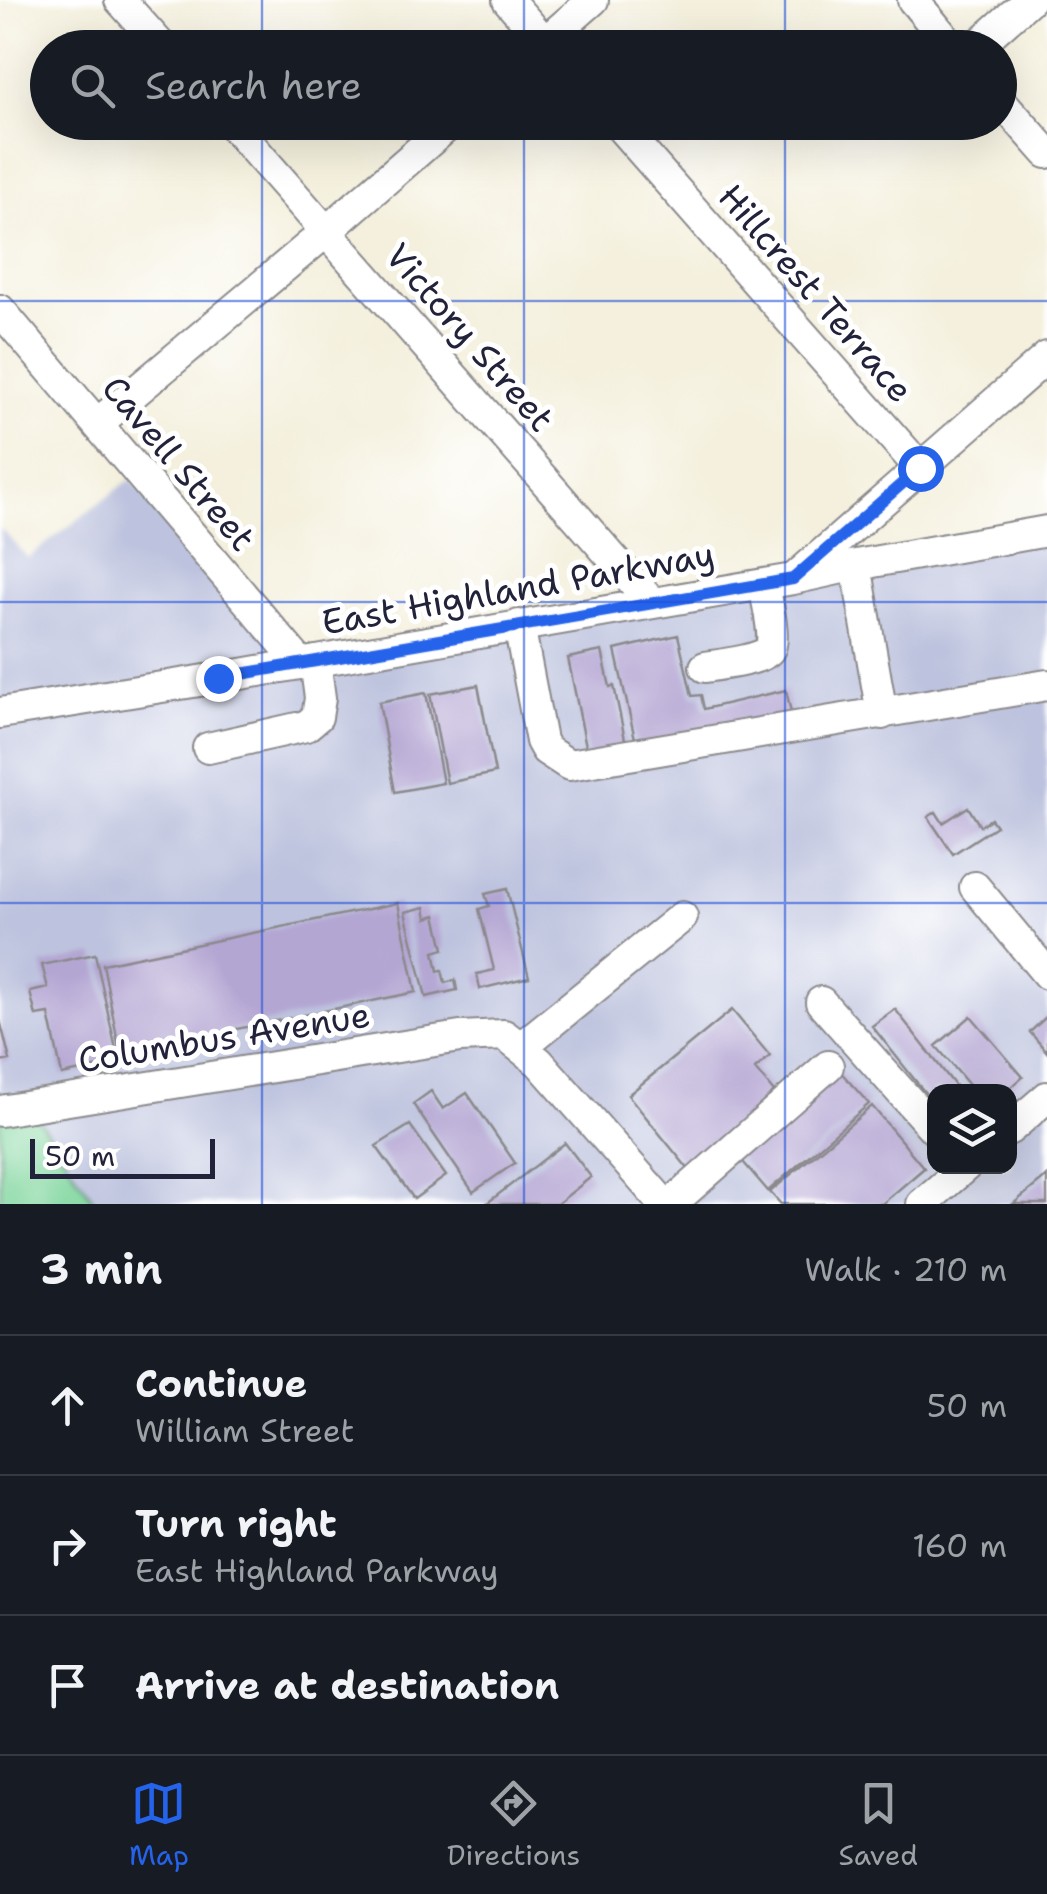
<!DOCTYPE html>
<meta charset="utf-8">
<style>
body{margin:0;font-family:"Shantell Sans",sans-serif;background:#242831;color:#f1f3f6}
.controls{position:absolute;right:30px;bottom:30px;display:grid;overflow:hidden;border-radius:20px;box-shadow:0 10px 40px #0002}
.controls button{width:90px;height:90px;display:grid;place-items:center;padding:0;border:0;border-bottom:2px solid #363941;background:#171b24;color:#f1f3f6;font:50px sans-serif}
.scale{position:absolute;left:30px;bottom:25px;width:185px;box-sizing:border-box;padding-left:10px;border:5px solid #22223b;border-top:0;font-size:28px;line-height:35px;white-space:nowrap;color:#22223b;-webkit-text-stroke:8px #fff;paint-order:stroke}
.stop{position:absolute;width:30px;height:30px;margin:-22px;border:8px solid #2563eb;border-radius:50%;background:#fff}
.stop.end{background:#2563eb;border-color:#fff;box-shadow:0 2px 10px #0008}
.list{margin:0;padding:0;list-style:none}
h2{display:flex;justify-content:space-between;align-items:center;height:130px;margin:0;padding:0 40px;font-size:42px}
h2 small{font-size:32px;font-weight:400;color:#9ea1a6}
.list li{display:grid;grid-template-columns:65px 1fr auto;gap:30px;align-items:center;box-sizing:border-box;height:140px;padding:0 40px;border-top:2px solid #363941}
.list b{display:block;font-size:38px;white-space:nowrap}
.list p{margin:0;font-size:32px;white-space:nowrap;color:#9ea1a6}
.list em{font-size:32px;font-style:normal;color:#9ea1a6}
.icon{flex:none;width:55px;height:55px;fill:none;stroke:currentColor;stroke-width:2;stroke-linecap:round;stroke-linejoin:round}
.map{position:relative;flex:none;width:1047px;height:1204px;overflow:hidden}
.search{position:absolute;background:#171b24;box-shadow:0 10px 40px #0002;left:30px;right:30px;top:30px;height:110px;display:flex;align-items:center;gap:25px;box-sizing:border-box;padding:0 35px;border-radius:55px;color:#9ea1a6;font-size:38px}
.sheet{height:550px;background:#171b24}
nav{display:flex;justify-content:space-around;align-items:center;box-sizing:border-box;height:140px;border-top:2px solid #363941;background:#171b24;font-size:28px;color:#9ea1a6}
nav a{display:grid;justify-items:center;gap:5px}
nav .on{color:#2563eb}
.map>svg:first-child{display:block}
.industrial{fill:#bdc3de;fill-rule:evenodd}
.green{fill:#7ad49a;stroke:#4e7b6a;stroke-width:2.5}
.building{fill:#b4a6d3}
.lines{fill:none;stroke-linecap:round;stroke-linejoin:round}
.minor-casing{stroke:#8b898c;stroke-width:34}
.minor{stroke:#fff;stroke-width:30}
.route{stroke:#2563eb;stroke-width:12}
.grid{fill:none;stroke:#1d4ed8;stroke-width:2.5;stroke-opacity:0.55}
.labels{text-anchor:middle;dominant-baseline:central;stroke-width:10;stroke-linejoin:round;paint-order:stroke}
.street-label{font-size:35px;fill:#22223b;stroke:#fff}
</style>
<div class="map">
<svg width="1047" height="1204" viewBox="0 0 1047 1204">
<rect width="100%" height="100%" fill="#fff"/>
<filter id="ink" filterUnits="userSpaceOnUse"><feTurbulence type="fractalNoise" baseFrequency=".01" numOctaves="2"/><feDisplacementMap in="SourceGraphic" scale="20" xChannelSelector="R" yChannelSelector="G"/><feConvolveMatrix kernelMatrix="1 2 1 2 8 2 1 2 1" color-interpolation-filters="sRGB"/></filter>
<filter id="wash" filterUnits="userSpaceOnUse"><feTurbulence type="fractalNoise" baseFrequency=".0048" numOctaves="4" result="noise"/><feDisplacementMap in="SourceGraphic" scale="40" xChannelSelector="R" yChannelSelector="G"/><feGaussianBlur stdDeviation="2.25" result="paint"/><feColorMatrix in="noise" values="0 0 0 0 0 0 0 0 0 0 0 0 0 0 0 0 0 1.4 0 .05"/><feComposite in="paint" operator="in"/></filter>
<g filter="url(#wash)">
<rect width="100%" height="100%" fill="#f4f0dd"/>
<path class="industrial" d="M131,479L289,663L1047,537V1204H96L34,1113L0,1118V528L28,558ZM934,1092H1010V1166H934Z"/>
<path class="green" d="M34,1113L96,1204H0V1118Z"/>
<g id="blocks">
<path class="building" d="M678,635L692,696L701,695L704,709L786,690L792,717L638,752L615,650Z
M602,651L610,687L614,686L627,749L588,756L568,658Z
M478,685L495,773L447,783L430,694Z
M426,693L443,783L395,792L379,702Z
M968,807L980,826L991,819L996,826L953,854L928,817L936,812L943,823Z
M507,889L529,977L480,989L477,974L494,970L479,909L489,906L485,894Z
M398,903L416,992L120,1053L103,964Z
M425,907L427,918L436,915L444,949L434,952L438,971L442,970L445,983L455,980L457,990L426,997L405,912Z
M95,954L119,1063L62,1075L49,1014L36,1016L30,992L48,988L42,965Z
M895,1009L960,1092H934V1104L872,1026Z
M732,1010L770,1056L755,1069L783,1103L694,1176L628,1095Z
M971,1016L1023,1077L1006,1092H975L936,1046Z
M1047,1016V1052L1030,1032Z
M0,1020L10,1060L0,1062Z
M838,1069L869,1104L768,1191L738,1156Z
M431,1091L443,1109L467,1093L515,1163L473,1192L413,1104Z
M872,1106L924,1168L882,1204H781L770,1192Z
M410,1125L446,1176L414,1199L376,1146Z
M565,1143L591,1177L557,1204H486Z
M1047,1176V1204H1013Z"/>
</g>
</g>
<g filter="url(#ink)">
<use href="#blocks" fill-opacity="0" stroke="#8b898c" stroke-width="2.5"/>
<g class="lines">
<g class="minor-casing">
<path id="minor" d="M120,0L163,48
M508,0L550,48
M913,0L953,48
M538,48L593,0
M975,48L1029,0
M1000,100L1047,153
M230,122L652,603
M616,122L920,468
M0,310L301,664
M97,424L327,231L452,122
M856,565L882,714
M797,576L1047,357
M519,625L541,741L546,750L569,765L1047,685
M705,667C718,665 762,660 769,650C777,639 766,598 764,584
M0,713L218,678L793,579L856,565L1047,531
M208,748L306,726L317,717L320,698L315,661
M975,887L1047,974
M821,1002L934,1129
M521,1047L682,917
M0,1111L460,1037L504,1035L539,1062L664,1204
M1010,1129L1047,1097
M671,1204L828,1066
M922,1204L966,1166"/>
</g>
<use href="#minor" class="minor"/>
</g>
</g>
<g class="lines" filter="url(#ink)">
<path class="route" d="M218,678L793,579L920,468"/>
</g>
<path class="grid" d="M262,0V48M524,0V48M785,0V48M262,122V1204M524,122V1204M785,122V1204M0,301H1047M0,602H1047M0,903H1047"/>
<g class="labels">
<g class="street-label">
<text transform="translate(816 293) rotate(49)">Hillcrest Terrace</text>
<text transform="translate(470 337) rotate(49)">Victory Street</text>
<text transform="translate(179 463) rotate(50)">Cavell Street</text>
<text transform="translate(518 588) rotate(-10)">East Highland Parkway</text>
<text transform="translate(224 1037) rotate(-9)">Columbus Avenue</text>
</g>
</g>
</svg>
<div class="controls">
<button><svg class="icon" aria-label="layers" viewBox="0 0 24 24"><path d="M12 4l9 5-9 5-9-5zM3 14l9 5 9-5"/></svg></button>
</div>
<div class="scale">50 m</div>
<div class="stop" style="left:920px;top:468px"></div>
<div class="stop end" style="left:218px;top:678px"></div>
<div class="search"><svg class="icon" aria-label="search" viewBox="0 0 24 24"><circle cx="10" cy="10" r="6"/><path d="M15 15l6 6"/></svg>Search here</div>
</div>
<section class="sheet">
<h2>3 min<small>Walk · 210 m</small></h2>
<ul class="list">
<li><svg class="icon" aria-label="ahead" viewBox="0 0 24 24"><path d="M12 20V5M6 11l6-6 6 6"/></svg><div><b>Continue</b><p>William Street</p></div><em>50 m</em></li>
<li><svg class="icon" aria-label="right" viewBox="0 0 24 24"><path d="M7 20v-9h11M14 6l5 5-5 5"/></svg><div><b>Turn right</b><p>East Highland Parkway</p></div><em>160 m</em></li>
<li><svg class="icon" aria-label="arrive" viewBox="0 0 24 24"><path d="M6 21V4h12l-3 4 3 4H6"/></svg><div><b>Arrive at destination</b></div></li>
</ul>
</section>
<nav>
<a class="on"><svg class="icon" aria-label="map" viewBox="0 0 24 24"><path d="M3 6l6-2 6 2 6-2v14l-6 2-6-2-6 2zM9 4v14M15 6v14"/></svg>Map</a>
<a><svg class="icon" aria-label="directions" viewBox="0 0 24 24"><path d="M12 3l9 9-9 9-9-9zM9 14v-3h6M13 9l2 2-2 2"/></svg>Directions</a>
<a><svg class="icon" aria-label="saved" viewBox="0 0 24 24"><path d="M7 4h10v16l-5-4-5 4z"/></svg>Saved</a>
</nav>
